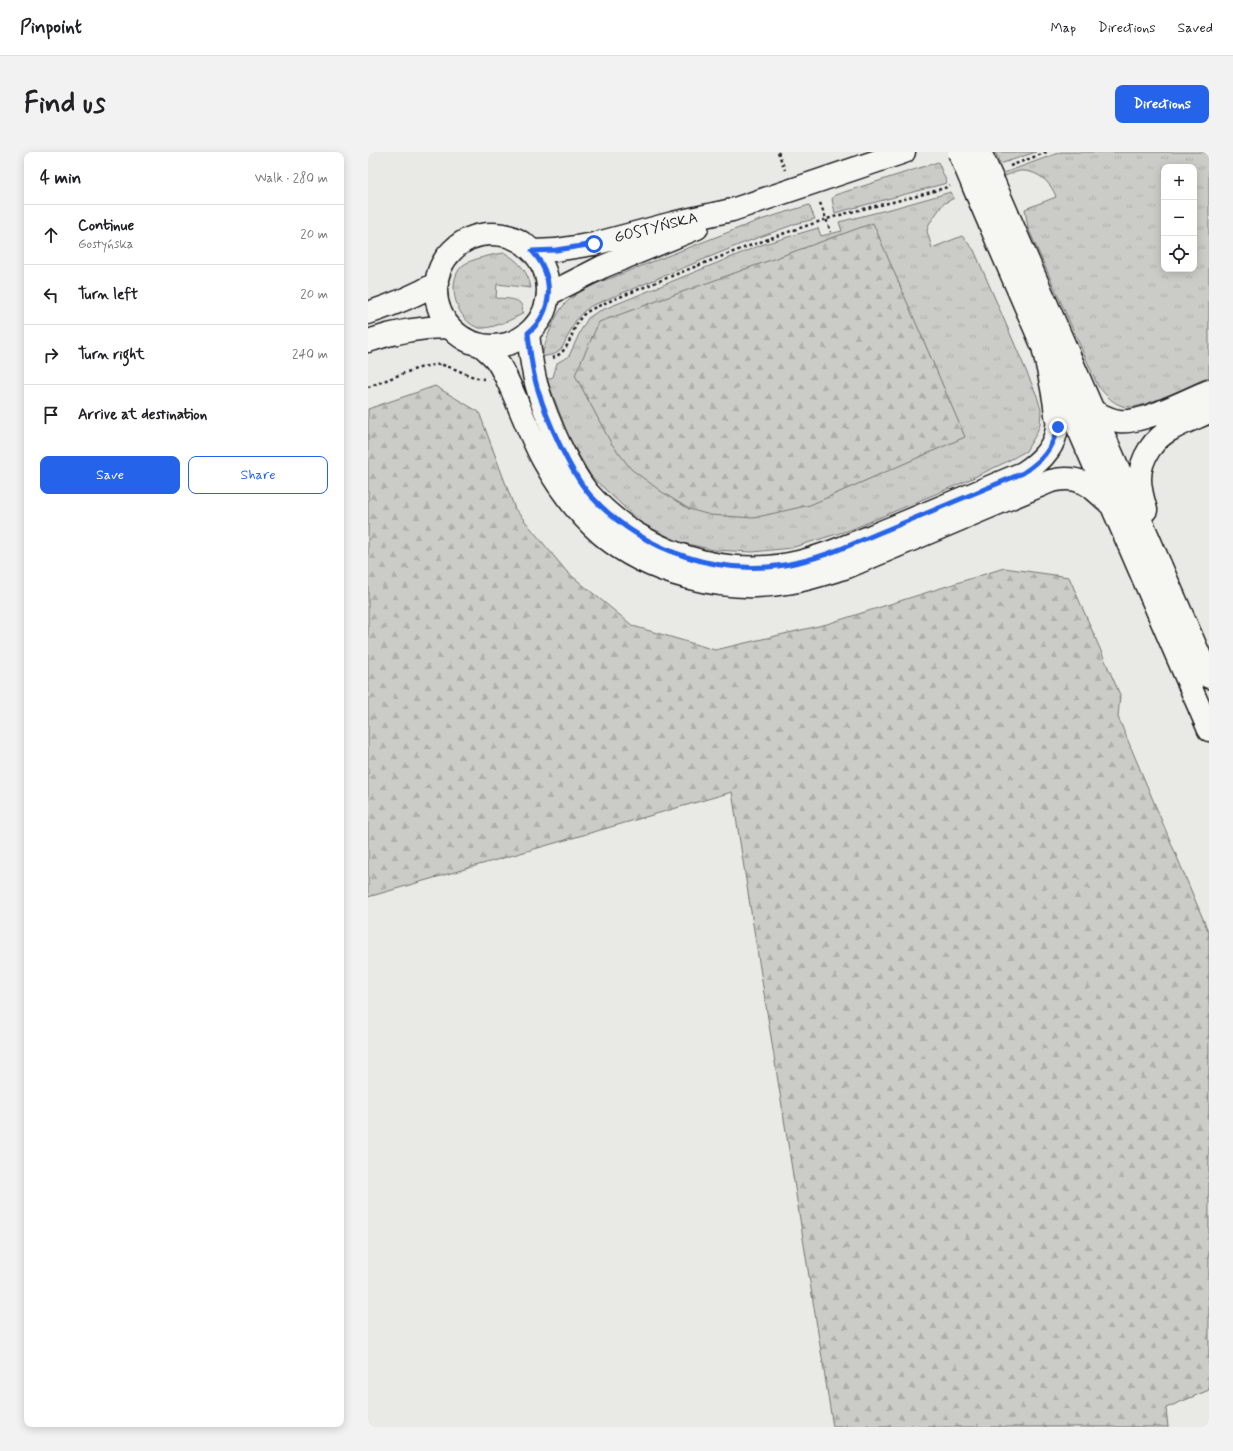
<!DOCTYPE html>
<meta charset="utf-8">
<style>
body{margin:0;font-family:Mynerve,sans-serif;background:#f2f2f2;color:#202124}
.controls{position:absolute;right:12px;top:12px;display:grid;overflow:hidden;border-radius:8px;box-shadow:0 2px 10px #0003}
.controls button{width:36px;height:36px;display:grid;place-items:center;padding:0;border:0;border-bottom:1px solid #e0e0e0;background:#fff;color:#202124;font:20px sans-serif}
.stop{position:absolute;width:12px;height:12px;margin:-9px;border:3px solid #2563eb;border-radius:50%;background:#fff}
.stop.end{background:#2563eb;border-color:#fff;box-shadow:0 1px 4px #0008}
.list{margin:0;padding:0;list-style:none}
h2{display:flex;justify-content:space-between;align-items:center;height:52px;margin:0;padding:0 16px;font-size:17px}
h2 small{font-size:13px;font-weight:400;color:#757577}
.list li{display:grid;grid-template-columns:26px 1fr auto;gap:12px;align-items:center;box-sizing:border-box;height:60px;padding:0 16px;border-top:1px solid #e0e0e0}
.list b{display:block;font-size:15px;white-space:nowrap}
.list p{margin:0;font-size:13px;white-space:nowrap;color:#757577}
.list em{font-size:13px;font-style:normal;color:#757577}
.actions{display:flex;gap:8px;padding:12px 16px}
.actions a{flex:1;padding:9px 0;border:1px solid #2563eb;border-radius:8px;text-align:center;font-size:14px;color:#2563eb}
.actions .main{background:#2563eb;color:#fff}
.icon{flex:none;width:22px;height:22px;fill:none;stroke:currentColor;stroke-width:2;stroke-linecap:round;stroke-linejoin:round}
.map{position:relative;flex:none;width:841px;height:1275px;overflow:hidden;border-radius:8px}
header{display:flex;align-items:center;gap:24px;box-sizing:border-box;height:56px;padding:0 20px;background:#fff;border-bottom:1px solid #e0e0e0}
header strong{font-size:19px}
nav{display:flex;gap:22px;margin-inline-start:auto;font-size:14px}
.intro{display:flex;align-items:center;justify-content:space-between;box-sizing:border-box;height:96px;padding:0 24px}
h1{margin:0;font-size:28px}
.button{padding:10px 18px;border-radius:8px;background:#2563eb;color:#fff;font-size:14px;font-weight:700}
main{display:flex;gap:24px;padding:0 24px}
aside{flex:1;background:#fff;border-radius:8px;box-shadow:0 2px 10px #0003}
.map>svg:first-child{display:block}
.grass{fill:url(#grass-tufts);stroke:#747472;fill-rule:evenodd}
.forest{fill:url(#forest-firs);stroke:#747472}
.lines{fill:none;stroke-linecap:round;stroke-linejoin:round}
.tertiary-casing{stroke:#1c1c1c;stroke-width:25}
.secondary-casing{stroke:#1c1c1c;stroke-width:25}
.path{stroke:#1c1c1c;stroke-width:2.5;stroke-dasharray:3 3;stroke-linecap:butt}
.tertiary{stroke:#f6f6f2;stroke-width:22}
.secondary{stroke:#f6f6f2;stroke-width:22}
.secondary-bridge-casing{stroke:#1c1c1c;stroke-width:25;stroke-linecap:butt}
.secondary-bridge{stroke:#f6f6f2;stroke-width:22}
.route{stroke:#2563eb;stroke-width:5}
.labels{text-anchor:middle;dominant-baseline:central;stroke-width:4;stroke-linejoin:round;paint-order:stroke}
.street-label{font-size:15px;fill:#1c1c1c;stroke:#f6f6f2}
</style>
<header>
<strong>Pinpoint</strong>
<nav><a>Map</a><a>Directions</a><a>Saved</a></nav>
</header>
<div class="intro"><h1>Find us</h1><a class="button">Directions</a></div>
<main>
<aside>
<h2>4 min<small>Walk · 280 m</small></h2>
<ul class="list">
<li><svg class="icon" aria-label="ahead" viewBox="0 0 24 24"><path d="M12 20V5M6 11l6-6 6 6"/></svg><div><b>Continue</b><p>Gostyńska</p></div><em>20 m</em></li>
<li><svg class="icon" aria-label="left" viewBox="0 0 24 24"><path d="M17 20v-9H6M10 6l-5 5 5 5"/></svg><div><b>Turn left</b></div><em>20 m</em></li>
<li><svg class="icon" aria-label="right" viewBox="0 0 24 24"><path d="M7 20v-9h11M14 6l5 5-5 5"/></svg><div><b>Turn right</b></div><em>240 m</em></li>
<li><svg class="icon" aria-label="arrive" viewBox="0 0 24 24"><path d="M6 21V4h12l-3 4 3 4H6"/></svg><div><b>Arrive at destination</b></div></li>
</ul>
<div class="actions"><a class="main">Save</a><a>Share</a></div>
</aside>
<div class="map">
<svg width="841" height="1275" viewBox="0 0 841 1275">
<defs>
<pattern id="grass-tufts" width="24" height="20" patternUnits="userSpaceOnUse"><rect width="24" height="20" fill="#cbcbc7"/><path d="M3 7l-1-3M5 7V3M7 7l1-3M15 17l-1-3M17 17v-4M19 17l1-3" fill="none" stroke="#aeaeaa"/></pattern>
<pattern id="forest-firs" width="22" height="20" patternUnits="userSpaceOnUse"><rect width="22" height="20" fill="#cbcbc7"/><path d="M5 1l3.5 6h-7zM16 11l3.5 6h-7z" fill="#aeaeaa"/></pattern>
</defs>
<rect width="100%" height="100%" fill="#e9e9e5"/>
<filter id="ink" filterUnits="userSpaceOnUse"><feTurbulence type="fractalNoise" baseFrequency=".025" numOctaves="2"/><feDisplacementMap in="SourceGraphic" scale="8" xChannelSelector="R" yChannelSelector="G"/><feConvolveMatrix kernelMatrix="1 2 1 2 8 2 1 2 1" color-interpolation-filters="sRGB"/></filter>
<g filter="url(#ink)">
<path class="grass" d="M627,0H668L632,12Z
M693,0H841V225C824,232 775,257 760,255C746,254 738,243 730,234L660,76L657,57L688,45C683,30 669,18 652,19C647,20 642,22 637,24L636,21ZM796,15H826V117H796Z
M570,10L579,31L467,61L464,47L467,43Z
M583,40L586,46L575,52L561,72L559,79L564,96L594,84L606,98L669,244L673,258L672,273L667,284L658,299L638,310L596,330L482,378L423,396L385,400L346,398L311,390L272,370L223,324L201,286L179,227L185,225L189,211L201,204L213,178L220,166L229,160L393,93L450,76L453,84L474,79L471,70L526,56Z
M441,53L447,67L430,71L373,92L223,154L215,160L208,168L194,196L187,202L174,205C177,188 188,158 202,147C207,143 212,140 217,136L389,69Z
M137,101C152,110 160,120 163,136L129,132L128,146C139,147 158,145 154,162C146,167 121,178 111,176C89,170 77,131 94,114C102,107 126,102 137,101Z"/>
<path class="forest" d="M505,71L597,285L442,353L385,366L342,363L321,357L294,340L263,317L243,291L207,223L231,170Z
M67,234L111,260L147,357L199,420L265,474L347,498L459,472L636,416L701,425L752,543L750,565L841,781V1238L798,1256L800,1275H465L364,640L0,745V257Z"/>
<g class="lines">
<g class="tertiary-casing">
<path id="tertiary" d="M68 138a56 56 0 1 1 112 0a56 56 0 1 1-112 0Z
M165,99L188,98L226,92L305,71L364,58L536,0
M181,142L234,115L329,76
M0,161C24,153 47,144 69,131
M0,189C26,180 53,175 81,175"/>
</g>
<g class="secondary-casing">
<path id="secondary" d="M626,31L841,525
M607,38L841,578
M160,181C162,200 164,220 170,238C179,268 202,320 222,343C274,400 356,428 431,410C463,402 493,388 523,376C567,358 611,339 655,321C671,311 687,296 689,275C690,271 689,267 688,263C686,240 680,218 675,195
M114,194C119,199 125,203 129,209C137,221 143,236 149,250C157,269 165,289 175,308C190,335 209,361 233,382C279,422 358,442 418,431C439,428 459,421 479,415L683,329C713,322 723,334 744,354
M725,259C733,263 742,268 751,269C774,272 818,248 841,239
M778,358C775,348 772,337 772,327C772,306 786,286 804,277C816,270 829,266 841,260"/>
</g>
<path class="path" d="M410,0L417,18
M642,14L679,0
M452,51L463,80
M184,206C204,199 202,178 214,164C221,157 233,153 242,149C311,121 379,93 450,70C493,55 539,49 582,34
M0,235C18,229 57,210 74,213C89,216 102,226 116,227"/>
<use href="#tertiary" class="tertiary"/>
<use href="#secondary" class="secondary"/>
<g class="secondary-bridge-casing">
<path id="secondary-bridge" d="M591,0L607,38
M612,0L626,31"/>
</g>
<use href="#secondary-bridge" class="secondary-bridge"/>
</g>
</g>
<g class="lines" filter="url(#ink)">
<path class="route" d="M226,92L188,98L164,99C187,124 186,159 160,181C162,200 164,220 170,238C179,268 202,320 222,343C274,400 356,428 431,410C463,403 493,388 523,376C567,358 611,339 655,321C675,308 683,298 690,275"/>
</g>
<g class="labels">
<g class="street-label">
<text transform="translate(288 76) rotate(-14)">GOSTYŃSKA</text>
</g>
</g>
</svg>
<div class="controls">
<button>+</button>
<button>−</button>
<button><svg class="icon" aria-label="locate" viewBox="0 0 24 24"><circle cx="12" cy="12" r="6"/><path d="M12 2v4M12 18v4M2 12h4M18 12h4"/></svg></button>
</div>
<div class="stop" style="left:226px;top:92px"></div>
<div class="stop end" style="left:690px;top:275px"></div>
</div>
</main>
